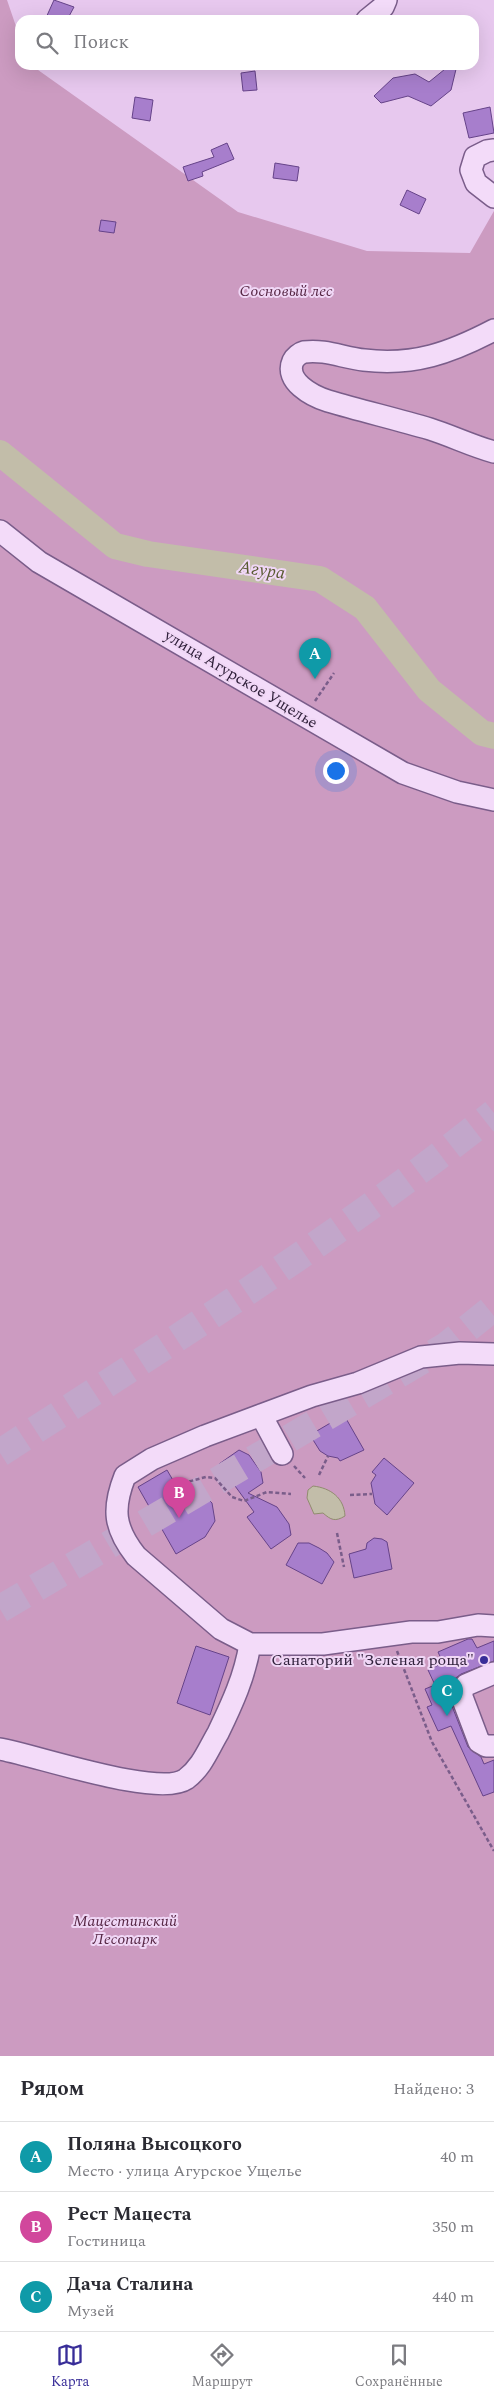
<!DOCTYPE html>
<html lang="ru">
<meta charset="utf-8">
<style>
body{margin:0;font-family:Spectral,serif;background:#f7f7f7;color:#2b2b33}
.you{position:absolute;left:335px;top:770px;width:18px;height:18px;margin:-12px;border:4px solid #fff;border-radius:50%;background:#1a73e8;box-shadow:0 0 0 8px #1a73e833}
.badge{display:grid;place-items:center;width:32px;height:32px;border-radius:50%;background:#382d98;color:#fff;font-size:16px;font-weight:700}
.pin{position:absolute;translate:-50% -41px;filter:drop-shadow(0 1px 2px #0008)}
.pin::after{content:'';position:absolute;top:26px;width:18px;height:15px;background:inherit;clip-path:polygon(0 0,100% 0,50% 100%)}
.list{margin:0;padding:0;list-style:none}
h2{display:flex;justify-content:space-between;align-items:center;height:65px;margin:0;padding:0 20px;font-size:21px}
h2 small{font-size:16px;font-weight:400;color:#7c7c81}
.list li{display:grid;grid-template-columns:32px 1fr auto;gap:15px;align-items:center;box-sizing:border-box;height:70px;padding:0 20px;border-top:1px solid #e1e1e2}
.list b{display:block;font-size:19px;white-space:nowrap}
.list p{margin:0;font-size:16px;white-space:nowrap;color:#7c7c81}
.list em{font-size:16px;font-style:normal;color:#7c7c81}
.icon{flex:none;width:28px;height:28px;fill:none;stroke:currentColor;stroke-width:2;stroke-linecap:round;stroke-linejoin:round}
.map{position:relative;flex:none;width:494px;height:2056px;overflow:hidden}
.search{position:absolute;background:#fff;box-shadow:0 5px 20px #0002;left:15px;right:15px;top:15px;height:55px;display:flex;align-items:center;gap:12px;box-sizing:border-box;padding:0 18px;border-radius:15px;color:#7c7c81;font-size:19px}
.sheet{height:275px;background:#fff}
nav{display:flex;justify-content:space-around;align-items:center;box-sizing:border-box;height:70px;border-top:1px solid #e1e1e2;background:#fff;font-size:14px;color:#7c7c81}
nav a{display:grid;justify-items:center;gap:2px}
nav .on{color:#382d98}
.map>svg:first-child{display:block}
.green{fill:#cc9bc1}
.water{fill:#c2bda9;stroke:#918c6f}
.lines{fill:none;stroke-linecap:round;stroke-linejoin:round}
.river{stroke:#c2bda9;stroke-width:26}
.building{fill:#a77ecc;stroke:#664389}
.highway-tunnel{stroke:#c2a6ca;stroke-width:28;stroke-dasharray:28 14;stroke-linecap:butt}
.minor-casing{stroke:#7a5d8a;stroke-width:24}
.path{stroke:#7a5d8a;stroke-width:2.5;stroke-dasharray:4 2.5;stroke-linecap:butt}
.minor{stroke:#f3dbf9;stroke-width:21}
.poi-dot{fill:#382d98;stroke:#f0d7f6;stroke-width:2}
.labels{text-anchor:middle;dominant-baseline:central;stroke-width:4;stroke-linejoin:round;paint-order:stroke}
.park-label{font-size:16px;font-style:italic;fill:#572745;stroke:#f0d7f6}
.street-label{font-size:16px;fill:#30203b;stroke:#f0d7f6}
.poi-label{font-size:16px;fill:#30203b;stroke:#f0d7f6;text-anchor:end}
.water-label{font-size:18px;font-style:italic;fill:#585a30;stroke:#f0d7f6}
</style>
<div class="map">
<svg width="494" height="2056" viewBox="0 0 494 2056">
<rect width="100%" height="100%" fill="#e7c8ee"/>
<path class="green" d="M0,0H7L20,38V65H31L238,212L367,251L470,253L494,211V2056H0Z"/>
<path class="water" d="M313,1486C331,1488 344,1498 345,1516C335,1522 331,1520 323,1513L314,1514L307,1498L308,1490Z"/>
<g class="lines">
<path class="river" d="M0,453L115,546L148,554L320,579L365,608L429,690L482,733L494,736"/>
</g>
<path class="building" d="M54,0L74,7L67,20H45Z
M450,65H457L451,90L431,106L408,96L381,103L374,96L393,78L415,74L429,82Z
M255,71L257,90L243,91L241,73Z
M135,97L153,100L150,121L132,118Z
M490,107L494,133L469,138L463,113Z
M227,143L234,159L202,172L203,176L188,181L183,167L214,157L211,150Z
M275,163L299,167L297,181L273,178Z
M407,190L426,199L419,214L400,205Z
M101,220L116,222L114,233L99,231Z
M344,1415L364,1450L340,1461L338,1458L328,1456L320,1451L310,1435Z
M239,1450L249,1455L261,1472L263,1483L248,1493L277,1507L289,1524L291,1535L271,1549L247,1517L254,1512L219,1464Z
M384,1458L414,1483L387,1515L375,1504L371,1483L376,1475L372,1472Z
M167,1470L181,1494L199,1490L212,1503L215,1521L205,1537L176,1554L138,1487Z
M374,1538L382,1539L387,1542L392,1569L354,1578L349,1554L366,1549L367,1543Z
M298,1543H309L319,1548L327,1553L334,1562L322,1584L286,1565Z
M468,1639H472L477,1648L494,1641V1661L461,1674L449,1683L450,1701L468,1747L481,1757L484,1764L494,1760V1792L483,1796L451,1726L438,1731L427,1707L432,1705L425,1689L435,1685L428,1670L443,1663L438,1652Z
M196,1646L229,1657L210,1715L177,1703Z"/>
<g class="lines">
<path class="highway-tunnel" d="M0,1453C167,1344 338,1238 494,1113
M0,1609L446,1346L494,1307"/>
<g class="minor-casing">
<path id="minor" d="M367,20L383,7L386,0
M494,150L487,151L475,157L471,170L476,183L494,197
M494,330C450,353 414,366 364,360C344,358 325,349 304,352C300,353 295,357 293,361C284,381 312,396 328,401C362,411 396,419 430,429C452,436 472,446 494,452
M0,531L39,562L403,773L457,792L494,800
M494,1354L460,1353L421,1357L358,1383L312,1396L205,1436L152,1459L125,1476C112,1509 114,1528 136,1556L221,1629L250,1644H323L411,1632H438L478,1625L494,1626
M261,1415L282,1454
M494,1673L466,1685L462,1690V1697L479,1742L486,1746H494
M0,1749C35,1755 159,1798 186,1779C202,1767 208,1750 218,1733C232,1704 245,1676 250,1644"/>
</g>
<path class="path" d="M315,701L334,673
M294,1466L305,1478
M319,1475L328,1456
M183,1483L206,1477L215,1478L232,1497L244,1501L267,1492L291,1494
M350,1495L372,1494
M337,1533L344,1567
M397,1651L432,1742L494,1851"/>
<use href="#minor" class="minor"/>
</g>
<circle class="poi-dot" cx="484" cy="1660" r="5"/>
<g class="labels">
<g class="park-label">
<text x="286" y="291">Сосновый лес</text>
<text x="125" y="1921">Мацестинский<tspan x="125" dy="18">Лесопарк</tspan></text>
</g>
<g class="street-label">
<text transform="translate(241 679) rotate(31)">улица Агурское Ущелье</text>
</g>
<g class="poi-label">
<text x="474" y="1660">Санаторий "Зеленая роща"</text>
</g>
<g class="water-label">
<text transform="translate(262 570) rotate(8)">Агура</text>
</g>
</g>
</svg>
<div class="you"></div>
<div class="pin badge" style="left:315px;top:679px;background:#0f9aa8">A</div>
<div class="pin badge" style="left:179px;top:1518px;background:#d1479c">B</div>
<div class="pin badge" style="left:447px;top:1716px;background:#0f9aa8">C</div>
<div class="search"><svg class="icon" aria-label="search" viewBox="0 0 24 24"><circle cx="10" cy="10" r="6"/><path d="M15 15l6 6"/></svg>Поиск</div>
</div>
<section class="sheet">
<h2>Рядом<small>Найдено: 3</small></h2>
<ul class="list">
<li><span class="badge" style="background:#0f9aa8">A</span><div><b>Поляна Высоцкого</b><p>Место · улица Агурское Ущелье</p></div><em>40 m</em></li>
<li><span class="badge" style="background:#d1479c">B</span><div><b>Рест Мацеста</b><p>Гостиница</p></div><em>350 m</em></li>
<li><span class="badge" style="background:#0f9aa8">C</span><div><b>Дача Сталина</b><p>Музей</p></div><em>440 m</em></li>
</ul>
</section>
<nav>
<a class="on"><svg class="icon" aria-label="map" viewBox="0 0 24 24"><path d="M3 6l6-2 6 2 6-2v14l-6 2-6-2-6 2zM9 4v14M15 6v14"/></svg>Карта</a>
<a><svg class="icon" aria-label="directions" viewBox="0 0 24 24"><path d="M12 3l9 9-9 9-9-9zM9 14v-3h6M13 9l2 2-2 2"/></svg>Маршрут</a>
<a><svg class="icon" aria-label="saved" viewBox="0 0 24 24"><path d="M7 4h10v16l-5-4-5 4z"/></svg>Сохранённые</a>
</nav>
